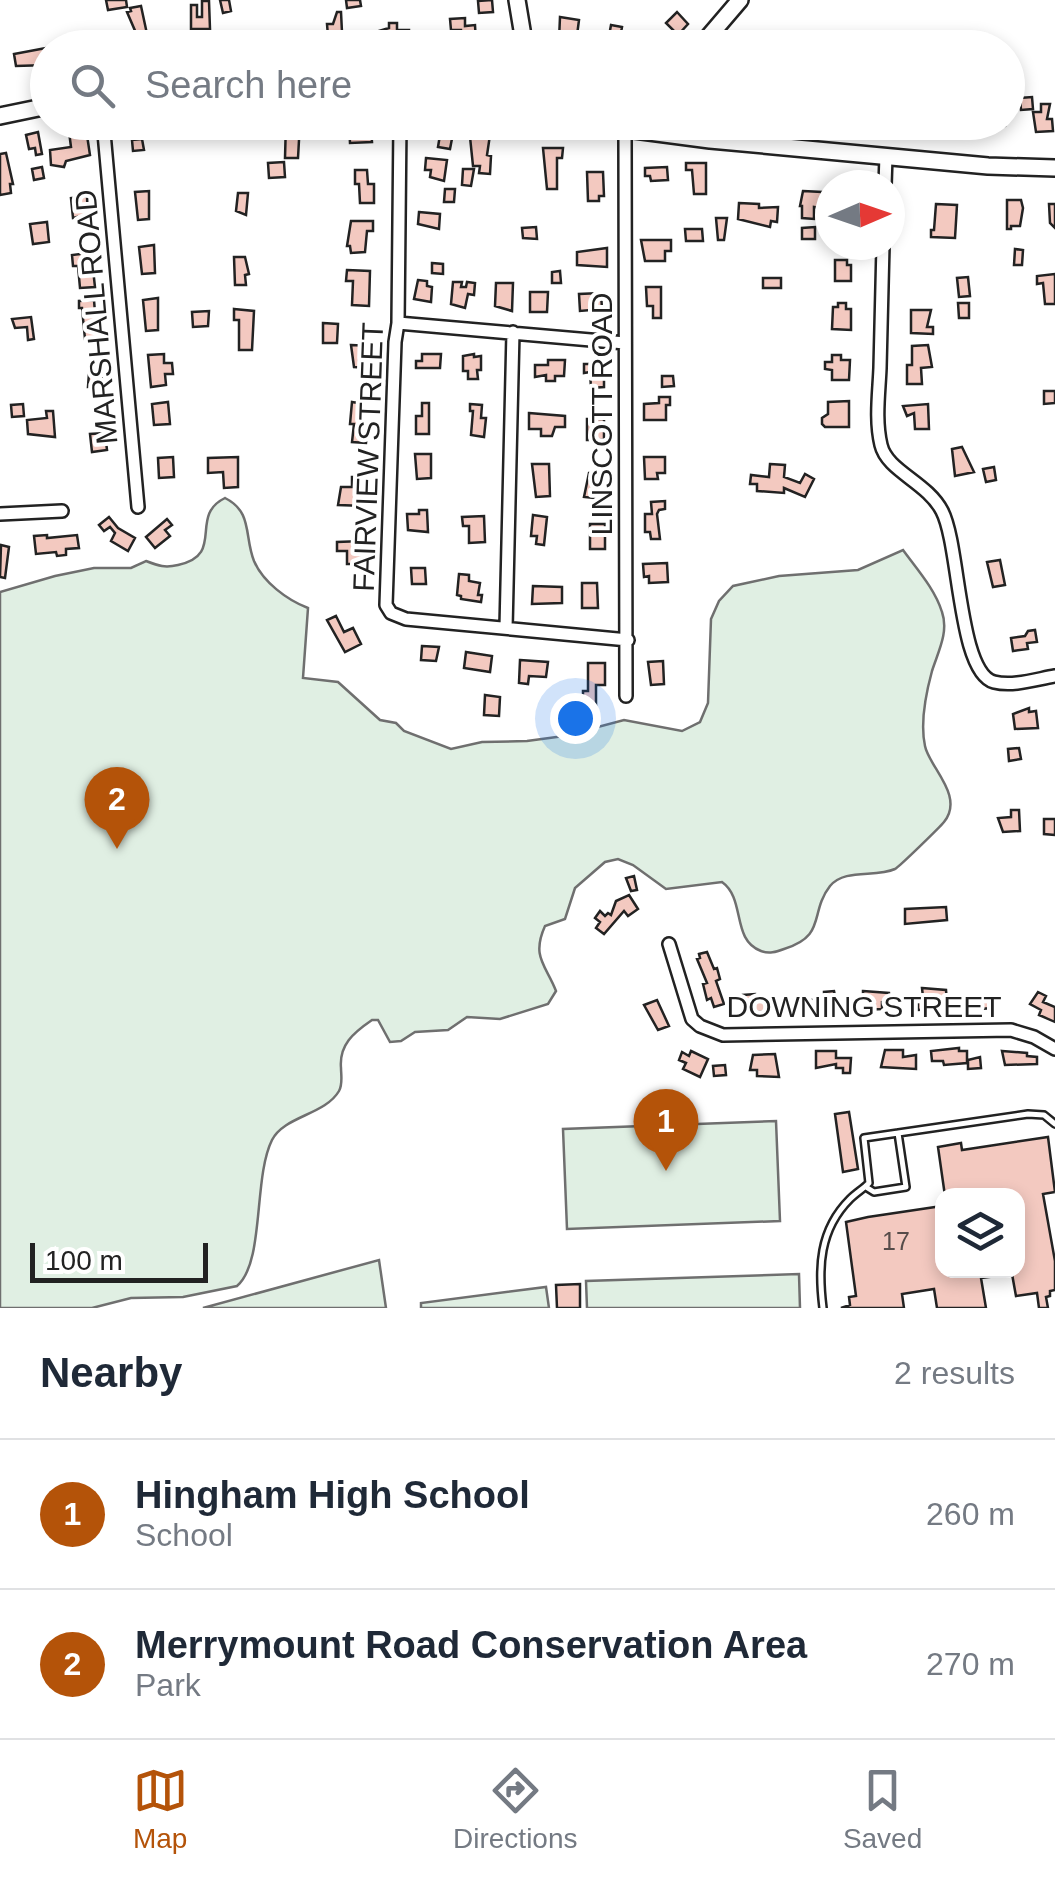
<!DOCTYPE html>
<style>
body{margin:0;font-family:Helvetica,sans-serif;background:#f2f2f3;color:#1f2937}
.controls{position:absolute;right:30px;bottom:30px;display:grid;overflow:hidden;border-radius:20px;box-shadow:0 5px 15px #0003}
.controls button{width:90px;height:90px;display:grid;place-items:center;padding:0;border:0;border-bottom:2px solid #e0e1e3;background:#fff;color:#1f2937;font:50px sans-serif}
.compass{position:absolute;left:815px;top:170px;width:90px;height:90px;border-radius:50%;background:#fff;box-shadow:0 5px 15px #0003;rotate:88deg}
.scale{position:absolute;left:30px;bottom:25px;width:178px;box-sizing:border-box;padding-left:10px;border:5px solid #222;border-top:0;font-size:28px;line-height:35px;white-space:nowrap;color:#222;-webkit-text-stroke:8px #fff;paint-order:stroke}
.you{position:absolute;left:575px;top:718px;width:35px;height:35px;margin:-25px;border:8px solid #fff;border-radius:50%;background:#1a73e8;box-shadow:0 0 0 15px #1a73e833}
.badge{display:grid;place-items:center;width:65px;height:65px;border-radius:50%;background:#b45309;color:#fff;font-size:32px;font-weight:700}
.pin{position:absolute;translate:-50% -82px;filter:drop-shadow(0 2px 5px #0008)}
.pin::after{content:'';position:absolute;top:52px;width:35px;height:30px;background:inherit;clip-path:polygon(0 0,100% 0,50% 100%)}
.list{margin:0;padding:0;list-style:none}
h2{display:flex;justify-content:space-between;align-items:center;height:130px;margin:0;padding:0 40px;font-size:42px}
h2 small{font-size:32px;font-weight:400;color:#747a83}
.list li{display:grid;grid-template-columns:65px 1fr auto;gap:30px;align-items:center;box-sizing:border-box;height:150px;padding:0 40px;border-top:2px solid #e0e1e3}
.list b{display:block;font-size:38px;white-space:nowrap}
.list p{margin:0;font-size:32px;white-space:nowrap;color:#747a83}
.list em{font-size:32px;font-style:normal;color:#747a83}
.icon{flex:none;width:55px;height:55px;fill:none;stroke:currentColor;stroke-width:2;stroke-linecap:round;stroke-linejoin:round}
.map{position:relative;flex:none;width:1055px;height:1308px;overflow:hidden}
.search{position:absolute;background:#fff;box-shadow:0 5px 15px #0003;left:30px;right:30px;top:30px;height:110px;display:flex;align-items:center;gap:25px;box-sizing:border-box;padding:0 35px;border-radius:55px;color:#747a83;font-size:38px}
.sheet{height:430px;background:#fff}
nav{display:flex;justify-content:space-around;align-items:center;box-sizing:border-box;height:140px;border-top:2px solid #e0e1e3;background:#fff;font-size:28px;color:#747a83}
nav a{display:grid;justify-items:center;gap:5px}
nav .on{color:#b45309}
.map>svg:first-child{display:block}
.green{fill:#e0efe3;stroke:#6f6f6f;stroke-width:2.5}
.building{fill:#f3c9c0;stroke:#222;stroke-width:2.5}
.lines{fill:none;stroke-linecap:round;stroke-linejoin:round}
.lane-casing{stroke:#222;stroke-width:10}
.street-casing{stroke:#222;stroke-width:16}
.secondary-casing{stroke:#222;stroke-width:20}
.lane{stroke:#fff;stroke-width:5}
.street{stroke:#fff;stroke-width:11}
.secondary{stroke:#fff;stroke-width:15}
.labels{text-anchor:middle;dominant-baseline:central;stroke-width:8;stroke-linejoin:round;paint-order:stroke}
.number-label{font-size:25px;fill:#564c4a}
.street-label{font-size:30px;fill:#222;stroke:#fff}
</style>
<div class="map">
<svg width="1055" height="1308" viewBox="0 0 1055 1308">
<rect width="100%" height="100%" fill="#fff"/>
<path class="green" d="M225,498C253,512 244,536 254,561C263,582 287,600 308,608L303,678L338,682L380,720L396,723L404,731L451,749L482,742L527,741L564,736L624,720L682,731L700,722L708,703L711,619L719,601L733,586L779,576L858,570L903,550C916,568 935,589 942,612C949,632 938,652 932,671C926,693 920,723 925,746C929,767 965,796 944,822C940,827 899,867 895,869C875,878 845,868 830,886C809,913 827,936 784,949C776,952 769,954 761,951C731,940 746,899 722,882L666,889L633,865L618,859L605,862L575,888L565,919L545,926C531,957 546,965 556,991L548,1004L500,1019L467,1017L448,1030L415,1032L401,1041L390,1042L378,1020H372C353,1033 339,1045 341,1068C341,1075 343,1084 339,1091C325,1115 284,1116 272,1140C253,1178 265,1262 237,1286L183,1297L131,1298L92,1308H0V592L55,576L94,568H131L146,561C159,566 165,568 178,565C226,555 188,516 225,498Z
M776,1121L780,1221L567,1229L563,1129Z
M379,1260L386,1308H203Z
M799,1274L800,1308H587L586,1281Z
M546,1287L549,1308H421V1303Z"/>
<path class="building" d="M106,0H126L127,7L108,10Z
M220,0H229L231,11L223,13Z
M346,0H360L361,6L347,8Z
M492,0L493,12L479,13L478,1Z
M202,1H209L210,29H191V5H197V17H202Z
M141,6L150,48H135L132,34L136,33L127,12L131,11L130,8Z
M337,12H341L342,32L352,35V48H334V36H328L327,24H333Z
M677,12L688,24L678,35L666,23Z
M560,17L579,20L576,43L559,40Z
M465,18V26L475,25L476,43L462,44L461,30H451L450,19Z
M389,23H397V30H409V43L379,45V31L389,28Z
M611,25L622,27L619,43L628,48L607,47Z
M86,38L87,47L96,46V41H101L102,48H76L75,39Z
M46,48L48,65L16,66L14,54Z
M1032,97L1033,109L1021,110L1020,98Z
M1041,104H1050L1047,119H1052L1053,131L1036,132L1033,112H1041Z
M85,122L90,155L66,161L64,167L51,165L50,150L71,147L68,124Z
M120,122H141L142,135L122,137Z
M191,122H218V129L192,131Z
M238,122H250V134H238Z
M286,122H300L298,158H285Z
M341,122H361L359,129L371,128L372,142L350,143L349,124Z
M415,122L455,123L450,149L438,147L440,135L413,130Z
M985,122H1005V126L989,128Z
M38,132L42,154L36,155L35,148L29,149L26,135Z
M476,134L490,135L487,155L491,156L490,174L479,173L480,166H473L470,137L476,138Z
M142,139L144,150L133,151L132,140Z
M543,148H563L562,158H557V189H547Z
M6,153L13,184H10L11,193L0,195V154Z
M426,158L447,160L444,181L430,177L431,170H425Z
M284,162L285,177L269,178L268,163Z
M686,163H706V194H694L692,170H686Z
M42,167L44,178L34,180L32,169Z
M667,167L668,180L651,181L650,176H645V168Z
M463,169H474L471,186L462,185Z
M355,170H367L368,184H374V203H360L359,184H355Z
M587,172H603L604,196H599V201H588Z
M445,189H455L454,202H444Z
M149,191V219L138,220L135,192Z
M803,191L822,192L821,208L814,207V219L802,218V206H800Z
M238,193H248L246,215L236,211Z
M87,196L88,222L78,223L77,217L73,218L71,198Z
M1007,200H1021L1023,208L1020,226H1011V229H1007Z
M739,203L759,204V208L778,207L777,222L771,221L770,227L738,219Z
M936,204L957,205L955,238L931,237V230H934Z
M1049,204H1055V228L1050,223Z
M419,212L440,214L439,229L418,224Z
M716,218H727L724,240H718Z
M351,221H373V231H367L365,252L351,253L350,246H347Z
M47,222L49,242L33,244L30,224Z
M536,227L537,239L523,238L522,228Z
M815,227V239H802V228Z
M685,229H702L703,241H686Z
M641,240H671V251H665V261H645Z
M154,245L155,273L142,274L139,247Z
M607,248V267L577,265V252Z
M1015,249L1023,250L1022,265H1014Z
M89,253L88,270L93,269L95,287L80,288L78,266H73L72,255Z
M234,257H245L249,274L245,275L246,285H235Z
M835,260H847V265H851V281H835Z
M432,263L443,264V274L432,273Z
M347,270L370,271L369,306L352,305L353,281H346Z
M560,271L561,283H552V272Z
M1055,274V304H1045L1043,283L1037,284V276Z
M968,277L970,296L959,297L957,278Z
M763,278H781V288H763Z
M418,280L427,281V286L432,287L431,302L414,299Z
M453,282H462L461,287H466L467,282L475,283L474,295L468,294L465,308L451,304Z
M496,283H513L512,311L495,306Z
M646,287H661V318H653V306H647Z
M530,292H548L547,312H530Z
M601,293L602,309L580,311L579,294Z
M158,298V330L146,331L143,300Z
M94,300L97,338L85,339L82,308H79V301Z
M838,303H846V309H851V330L832,329L833,307H838Z
M958,303H969V318H959Z
M234,309L254,311L252,350H239V320H234Z
M911,310H931L927,327H933V334L911,333Z
M209,311L208,326L193,327L192,312Z
M31,317L34,339L28,340L27,327L15,328L12,319Z
M323,323L338,324L337,343H323Z
M351,345L371,346L370,368L354,367Z
M928,345L932,367L921,368L922,384H907V365H912V346Z
M164,354V363H172L173,374H165L166,385L151,387L148,355Z
M422,354H441L440,368H416V361H422Z
M474,354V357L481,356V370H477L478,379H468V371H463V356Z
M832,355H841V360H850L849,380H832V370L825,369V362H832Z
M99,358L103,386L88,387L90,359Z
M548,360H565L564,376H555V381H546V375L535,377V365H548Z
M584,364H604V387L591,388L590,372L584,373Z
M662,376H673L674,386L662,387Z
M1044,391H1055V403L1044,404Z
M659,397H670V405H666V420H644V404L659,403Z
M849,401V427H825L822,424V418L828,414V402Z
M168,402L170,424L154,425L152,404Z
M352,402L364,404L362,424H368L366,443L352,442L354,424H350Z
M422,403H429V434H416V416H422Z
M23,404L24,416L12,417L11,405Z
M470,404L482,405L481,418H486L484,437L471,435L473,411H470Z
M928,404L929,429H915L914,413L907,416L903,406Z
M46,411H53L55,437L28,434L27,420L47,418Z
M529,413L565,416V427H555L552,436H541V429H529Z
M587,419H604V440H587Z
M105,433L107,450L92,452L90,434Z
M962,447L974,472L955,476L952,449Z
M415,454H431V478L417,479Z
M173,457L174,477L159,478L158,458Z
M238,457V487L224,488L223,472L208,473V458Z
M644,457H665V473H657L658,479H645Z
M532,464H549L550,496L536,497Z
M770,464L785,465L784,477L800,483L805,474L814,479L805,497L784,488V493L757,491V484H750L751,475L769,477Z
M994,467L996,480L986,482L983,469Z
M589,473H602L605,499L584,497Z
M352,477H359V484H365V506L338,505L341,487H352Z
M665,501V509L659,510L657,514L660,539H651L650,532H645V514H652L651,502Z
M419,510H427L428,532L408,530L407,514H419Z
M533,515L547,517L544,545L536,544L537,536H531Z
M484,516L485,542L469,543V526H463L462,517Z
M109,517L118,528L135,538L128,551L111,541L115,533L110,527L104,531L99,525Z
M167,519L172,525L165,530L170,536L155,548L146,537Z
M590,524H605V549H590Z
M47,535V538L77,535L79,548L66,549V555L57,556L56,552L36,554L34,536Z
M363,541L362,564H347V551H337V542Z
M1,545L9,547L5,578L0,577Z
M1000,560L1005,585L993,587L987,562Z
M667,563L668,582L649,583V576L644,577L643,564Z
M411,568H425L426,584H412Z
M459,574L469,575V581L480,583L478,595H482L481,602L461,599V596L457,595Z
M582,583H597L598,608H582Z
M533,586L562,587V603L532,604Z
M336,616L344,632L353,628L361,644L345,652L327,620Z
M1035,630L1037,642L1027,643L1028,649L1013,651L1011,638L1025,636L1028,631Z
M422,646L439,647L436,661L421,660Z
M466,652L492,656L490,672L464,668Z
M520,660L548,662L546,677L529,676L528,684L519,683Z
M663,661L664,684L651,685L648,662Z
M588,663H605V685H596V705H583V691H588Z
M485,695L500,697L499,716L484,715Z
M1029,708V712L1036,711L1038,728L1015,729L1013,714Z
M1019,748L1021,759L1009,761L1008,749Z
M1011,810H1019L1020,831L1003,832L998,818L1011,817Z
M1044,819H1055V835L1044,834Z
M634,876L637,890L631,891L626,878Z
M629,895L638,909L628,916L624,911L604,934L596,928L600,922L595,918L600,911L605,916L608,913L611,915L616,901Z
M946,907L947,920L905,924V909Z
M707,952L714,969L717,968L720,979L716,981L724,1004L714,1007L711,998L707,1000L703,984L707,983L697,959L700,958L699,954Z
M922,988L946,990L947,1003L937,1004V1009L918,1010V997H923Z
M834,991L837,1007L828,1008V1012L812,1013V1000L824,999V992Z
M863,991L889,993L890,1001L882,1002V1009L863,1010Z
M1038,992L1046,996L1043,1002L1055,1007V1022L1039,1015L1041,1010L1030,1004Z
M755,994V1000L769,999V1012H750V1001L744,1002L743,995Z
M977,998H992V1008L968,1010L967,1000Z
M657,1000L669,1026L658,1030L644,1005Z
M959,1048V1051H967V1063L944,1065L943,1061H932L931,1051Z
M885,1050H903V1057L916,1055V1069L881,1067Z
M691,1051L708,1059L700,1077L683,1069L686,1063L679,1060L682,1052L689,1056Z
M816,1051H836V1058H851L850,1073H843V1068H836V1064L816,1068Z
M1002,1051L1027,1053V1056L1037,1057V1064L1005,1065Z
M775,1054L779,1077L757,1076V1070H750L753,1055Z
M980,1057L981,1068L968,1069V1060Z
M725,1065L726,1075L714,1076L713,1066Z
M849,1112L858,1169L843,1172L835,1114Z
M1048,1137L1055,1192L1043,1194L1055,1261V1290L1050,1291V1296L1046,1297L1048,1308H1039L1037,1293L1016,1296L1012,1274L981,1278L986,1308H937L934,1289L902,1294L904,1308H841L850,1305L849,1297L856,1296L846,1222L868,1217L942,1206V1270H1018V1196H945L938,1147L961,1143L962,1150Z
M580,1284V1308H557L556,1285Z"/>
<g class="lines">
<g class="lane-casing">
<path id="lane" d="M866,1187L874,1192L906,1187L898,1133
M823,1308C818,1268 819,1230 850,1199C856,1193 863,1189 869,1183L864,1138L1028,1114L1044,1115L1055,1124"/>
</g>
<g class="street-casing">
<path id="street" d="M103,122L138,507
M400,122L398,323L395,342L386,605L391,613L406,619L628,640
M625,131L626,696
M885,185L886,156
M883,245C882,286 881,327 880,368C879,393 875,420 881,445C887,471 927,482 942,511C960,545 958,672 994,682C1013,687 1037,679 1055,676
M398,323L625,343
M0,514L62,511
M506,628L513,332
M669,944L692,1019L700,1026L723,1035L1011,1030L1034,1037L1055,1049"/>
</g>
<g class="secondary-casing">
<path id="secondary" d="M517,0L525,48
M699,48L740,0
M0,116L48,106
M573,122L710,140L988,166L1055,168"/>
</g>
<use href="#lane" class="lane"/>
<use href="#street" class="street"/>
<use href="#secondary" class="secondary"/>
</g>
<g class="labels">
<g class="number-label">
<text x="896" y="1241">17</text>
</g>
<g class="street-label">
<text transform="translate(96 317) rotate(-95)">MARSHALL ROAD</text>
<text transform="translate(601 414) rotate(-90)">LINSCOTT ROAD</text>
<text transform="translate(368 457) rotate(-88)">FAIRVIEW STREET</text>
<text x="864" y="1006">DOWNING STREET</text>
</g>
</g>
</svg>
<div class="controls">
<button><svg class="icon" aria-label="layers" viewBox="0 0 24 24"><path d="M12 4l9 5-9 5-9-5zM3 14l9 5 9-5"/></svg></button>
</div>
<svg class="compass" viewBox="-18 -18 36 36"><path d="M0-13l5 13h-10z" fill="#e53935"/><path d="M0 13l5-13h-10z" fill="#747a83"/></svg>
<div class="scale">100 m</div>
<div class="you"></div>
<div class="pin badge" style="left:666px;top:1171px">1</div>
<div class="pin badge" style="left:117px;top:849px">2</div>
<div class="search"><svg class="icon" aria-label="search" viewBox="0 0 24 24"><circle cx="10" cy="10" r="6"/><path d="M15 15l6 6"/></svg>Search here</div>
</div>
<section class="sheet">
<h2>Nearby<small>2 results</small></h2>
<ul class="list">
<li><span class="badge">1</span><div><b>Hingham High School</b><p>School</p></div><em>260 m</em></li>
<li><span class="badge">2</span><div><b>Merrymount Road Conservation Area</b><p>Park</p></div><em>270 m</em></li>
</ul>
</section>
<nav>
<a class="on"><svg class="icon" aria-label="map" viewBox="0 0 24 24"><path d="M3 6l6-2 6 2 6-2v14l-6 2-6-2-6 2zM9 4v14M15 6v14"/></svg>Map</a>
<a><svg class="icon" aria-label="directions" viewBox="0 0 24 24"><path d="M12 3l9 9-9 9-9-9zM9 14v-3h6M13 9l2 2-2 2"/></svg>Directions</a>
<a><svg class="icon" aria-label="saved" viewBox="0 0 24 24"><path d="M7 4h10v16l-5-4-5 4z"/></svg>Saved</a>
</nav>
